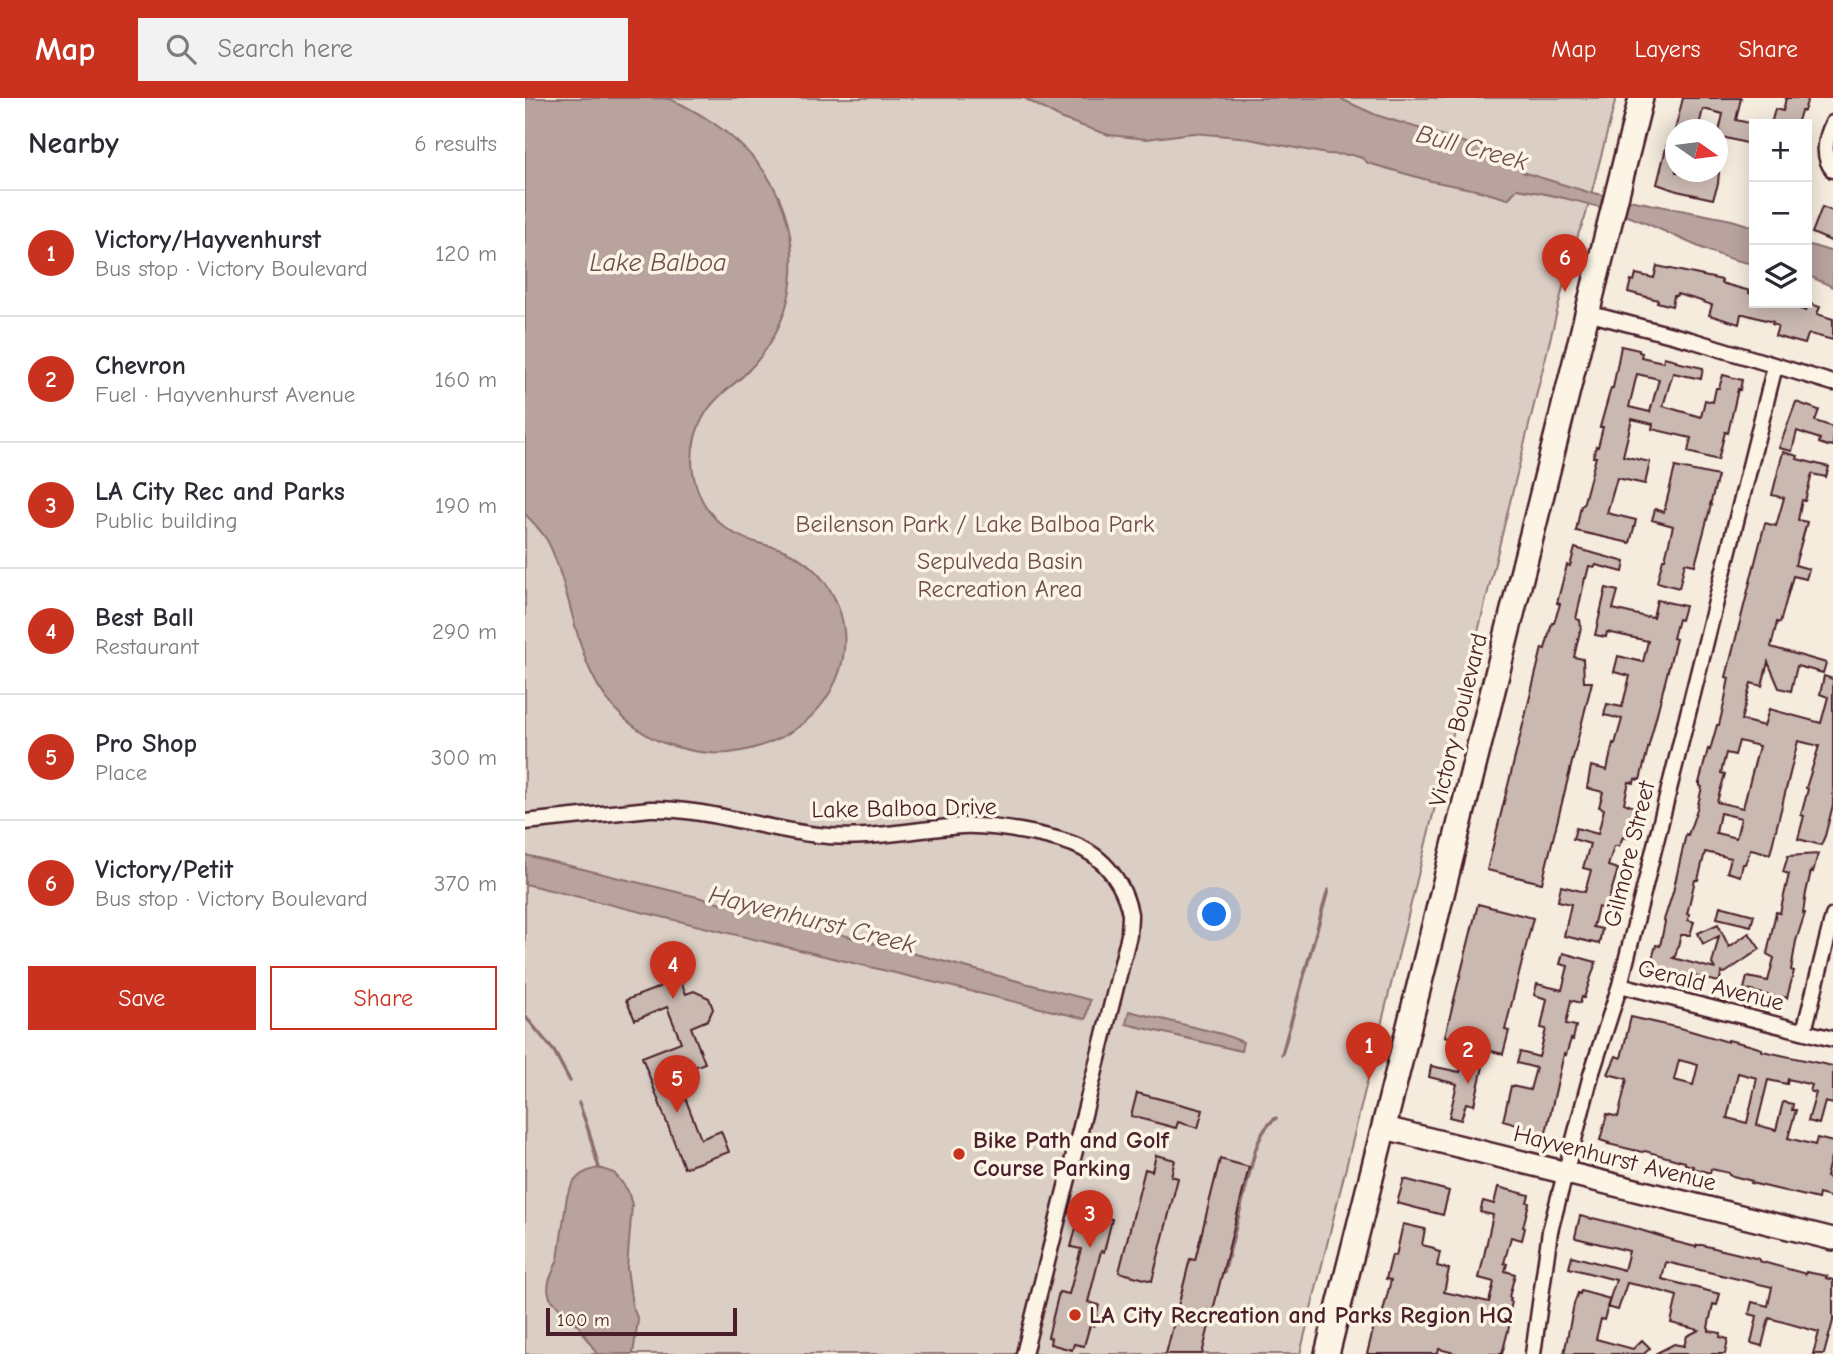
<!DOCTYPE html>
<meta charset="utf-8">
<style>
body{margin:0;font-family:"Comic Neue",sans-serif;background:#f2f2f3;color:#2b2b33}
.controls{position:absolute;right:21px;top:21px;display:grid;overflow:hidden;border-radius:0px;box-shadow:0 4px 18px #0003}
.controls button{width:63px;height:63px;display:grid;place-items:center;padding:0;border:0;border-bottom:2px solid #e1e1e2;background:#fff;color:#2b2b33;font:35px sans-serif}
.compass{position:absolute;left:1140px;top:21px;width:63px;height:63px;border-radius:50%;background:#fff;box-shadow:0 4px 18px #0003;rotate:104deg}
.scale{position:absolute;left:21px;bottom:18px;width:191px;box-sizing:border-box;padding-left:7px;border:4px solid #4a1f2b;border-top:0;font-size:19px;line-height:24px;white-space:nowrap;color:#4a1f2b;-webkit-text-stroke:5px #fcf5e5;paint-order:stroke}
.you{position:absolute;left:690px;top:817px;width:24px;height:24px;margin:-18px;border:5px solid #fff;border-radius:50%;background:#1a73e8;box-shadow:0 0 0 10px #1a73e833}
.badge{display:grid;place-items:center;width:46px;height:46px;border-radius:50%;background:#c8321e;color:#fff;font-size:23px;font-weight:700}
.pin{position:absolute;translate:-50% -58px;filter:drop-shadow(0 2px 4px #0008)}
.pin::after{content:'';position:absolute;top:37px;width:24px;height:21px;background:inherit;clip-path:polygon(0 0,100% 0,50% 100%)}
.list{margin:0;padding:0;list-style:none}
h2{display:flex;justify-content:space-between;align-items:center;height:91px;margin:0;padding:0 28px;font-size:30px}
h2 small{font-size:23px;font-weight:400;color:#7c7c81}
.list li{display:grid;grid-template-columns:46px 1fr auto;gap:21px;align-items:center;box-sizing:border-box;height:126px;padding:0 28px;border-top:2px solid #e1e1e2}
.list b{display:block;font-size:26px;white-space:nowrap}
.list p{margin:0;font-size:23px;white-space:nowrap;color:#7c7c81}
.list em{font-size:23px;font-style:normal;color:#7c7c81}
.actions{display:flex;gap:14px;padding:21px 28px}
.actions a{flex:1;padding:16px 0;border:2px solid #c8321e;border-radius:0px;text-align:center;font-size:24px;color:#c8321e}
.actions .main{background:#c8321e;color:#fff}
.icon{flex:none;width:38px;height:38px;fill:none;stroke:currentColor;stroke-width:2;stroke-linecap:round;stroke-linejoin:round}
.map{position:relative;flex:none;width:1308px;height:1256px;overflow:hidden}
header{display:flex;align-items:center;gap:42px;box-sizing:border-box;height:98px;padding:0 35px;background:#c8321e;color:#fff}
header strong{font-size:33px}
nav{display:flex;gap:38px;margin-inline-start:auto;font-size:24px}
.search{width:490px;height:63px;background:#f2f2f3;display:flex;align-items:center;gap:18px;box-sizing:border-box;padding:0 24px;border-radius:0px;color:#7c7c81;font-size:26px}
main{display:flex}
aside{flex:1;background:#fff}
.map>svg:first-child{display:block}
.green{fill:#dbcec4;stroke:#927678;stroke-width:2}
.water{fill:#b8a39e;stroke:#8c6e70;stroke-width:2}
.lines{fill:none;stroke-linecap:round;stroke-linejoin:round}
.stream{stroke:#8c6e70;stroke-width:3.5}
.building{fill:#cab9b1;stroke:#4a1f2b;stroke-width:2;fill-rule:evenodd}
.minor-casing{stroke:#4a1f2b;stroke-width:19}
.secondary-casing{stroke:#4a1f2b;stroke-width:26}
.primary-casing{stroke:#4a1f2b;stroke-width:28}
.minor{stroke:#fcf5e5;stroke-width:14}
.secondary{stroke:#fcf5e5;stroke-width:21}
.primary{stroke:#fcf5e5;stroke-width:23}
.poi-dot{fill:#c8321e;stroke:#fcf5e5;stroke-width:2.5}
.labels{text-anchor:middle;dominant-baseline:central;stroke-width:7;stroke-linejoin:round;paint-order:stroke}
.park-label{font-size:24px;fill:#6e4b51;stroke:#fcf5e5}
.street-label{font-size:24px;fill:#4a1f2b;stroke:#fcf5e5}
.poi-label{font-size:24px;font-weight:bold;fill:#4a1f2b;stroke:#fcf5e5;text-anchor:start}
.water-label{font-size:26px;font-style:italic;fill:#704d53;stroke:#fcf5e5}
</style>
<header>
<strong>Map</strong>
<div class="search"><svg class="icon" aria-label="search" viewBox="0 0 24 24"><circle cx="10" cy="10" r="6"/><path d="M15 15l6 6"/></svg>Search here</div>
<nav><a>Map</a><a>Layers</a><a>Share</a></nav>
</header>
<main>
<aside>
<h2>Nearby<small>6 results</small></h2>
<ul class="list">
<li><span class="badge">1</span><div><b>Victory/Hayvenhurst</b><p>Bus stop · Victory Boulevard</p></div><em>120 m</em></li>
<li><span class="badge">2</span><div><b>Chevron</b><p>Fuel · Hayvenhurst Avenue</p></div><em>160 m</em></li>
<li><span class="badge">3</span><div><b>LA City Rec and Parks</b><p>Public building</p></div><em>190 m</em></li>
<li><span class="badge">4</span><div><b>Best Ball</b><p>Restaurant</p></div><em>290 m</em></li>
<li><span class="badge">5</span><div><b>Pro Shop</b><p>Place</p></div><em>300 m</em></li>
<li><span class="badge">6</span><div><b>Victory/Petit</b><p>Bus stop · Victory Boulevard</p></div><em>370 m</em></li>
</ul>
<div class="actions"><a class="main">Save</a><a>Share</a></div>
</aside>
<div class="map">
<svg width="1308" height="1256" viewBox="0 0 1308 1256">
<rect width="100%" height="100%" fill="#f5ecde"/>
<filter id="ink" filterUnits="userSpaceOnUse"><feTurbulence type="fractalNoise" baseFrequency=".0143" numOctaves="2"/><feDisplacementMap in="SourceGraphic" scale="14" xChannelSelector="R" yChannelSelector="G"/><feConvolveMatrix kernelMatrix="1 2 1 2 8 2 1 2 1" color-interpolation-filters="sRGB"/></filter>
<g filter="url(#ink)">
<path class="green" d="M0,0H1091L1060,120L1054,134L1041,177L775,1256H0Z"/>
<path class="water" d="M0,0C34,0 69,0 103,0C116,0 132,0 144,1C159,6 174,16 187,24C207,38 227,56 241,76C272,122 276,185 251,234C244,248 234,262 223,273C215,282 205,288 197,296C171,319 160,356 172,390C181,417 202,436 230,444C238,447 248,448 256,451C285,462 306,485 315,514C325,546 318,578 298,605C277,634 239,651 204,655C180,657 158,652 136,644C123,639 112,631 101,622C57,583 54,534 37,481C33,468 29,454 22,442C16,433 8,424 0,416Z
M499,0H814L851,17L987,59L997,74L1063,94L1207,122L1229,129V166C1193,161 1152,138 1118,124C1081,109 1031,97 992,91L983,101L951,92L906,83L843,65L837,60L827,57L802,56L714,39L668,35L622,41L584,37L537,21Z
M1282,146L1308,154V189L1282,177Z
M0,757L189,803L565,902L561,921L0,786Z
M604,913L697,936L718,944L716,953L601,926Z
M74,1070L89,1075L95,1082L103,1093L107,1107L102,1170L107,1207L113,1222L108,1256H72L51,1224L36,1212L25,1200L23,1192L24,1183L33,1161L42,1098C48,1081 56,1073 74,1070Z"/>
<g class="lines">
<path class="stream" d="M0,918L29,953L45,983
M757,956L803,792
M54,1005L63,1031L74,1070
M699,1175L730,1053C735,1039 739,1029 751,1020"/>
</g>
<path class="building" d="M1158,0H1216L1211,22L1229,26V47L1193,38L1198,16L1178,11L1173,32H1150Z
M1261,0H1283L1279,13H1276L1272,26H1246L1250,11L1258,13Z
M1142,46L1151,48V74H1194L1193,86L1188,101L1152,93L1132,86Z
M1297,109L1308,113V144L1287,135Z
M1132,168L1197,182L1196,185L1225,193L1224,195L1229,197V205H1256L1281,213L1283,205L1295,209L1292,216L1308,221V242L1285,236L1283,237L1280,246L1250,238L1253,228L1247,226L1248,224L1219,216H1216L1214,226L1184,217L1187,207L1173,202L1152,196L1151,198H1149L1147,208L1132,204L1133,202L1103,194L1106,182L1109,183L1111,176L1129,180Z
M1096,248L1114,252V254L1117,255L1116,259L1138,264L1139,259L1151,262V264L1178,270L1176,281L1148,275L1138,308L1176,319L1180,302L1188,304L1191,290H1194L1198,277L1217,282L1215,292L1213,291L1203,335L1200,334L1193,362L1163,354L1166,340L1127,331L1128,326L1107,321L1098,358L1125,364L1120,386L1092,380L1082,415L1111,422L1105,445L1051,433L1056,407H1058L1071,359H1068L1071,348L1073,349L1078,329H1075L1086,290H1088ZM1112,276L1134,281L1125,314L1104,309Z
M1271,304L1294,312L1290,323L1308,329V348L1304,347L1303,348L1294,345L1295,341L1272,333L1267,353L1254,350Z
M1258,354L1273,358L1272,361L1304,369L1301,379L1287,376L1280,403L1277,402L1273,422L1282,424L1270,467L1284,471L1281,481L1268,478L1255,525L1252,524L1246,549L1301,565L1298,575L1272,568L1266,593L1254,590L1243,564L1237,588L1226,585L1216,622L1239,628L1244,611L1296,625L1303,599L1295,596L1299,578L1308,581V707L1300,738L1296,747L1273,741L1279,718L1276,717L1283,691L1281,690L1294,648L1273,643L1245,756L1226,751L1220,766H1218L1215,778L1202,774L1206,760L1180,754L1173,782H1170L1162,816H1164L1163,822L1169,824L1165,837H1156L1150,859L1148,860L1190,871L1187,866L1194,838L1178,846L1173,835L1193,826L1204,849L1224,835L1235,851L1200,875L1197,874L1194,884L1125,868L1131,847L1135,848L1140,824L1139,822L1148,794L1161,736L1163,737L1172,711L1177,689L1175,688V685H1174L1183,651L1185,652L1192,627H1194L1199,606L1204,580L1201,579L1240,425L1251,428L1259,400L1247,397ZM1214,643L1234,648L1218,710L1192,704L1200,676L1196,675L1201,655L1210,657ZM1195,715L1216,720L1211,740L1191,735Z
M1150,369L1193,378L1185,407H1186L1170,467L1160,465L1154,490L1132,484L1138,461H1140L1148,428L1127,422L1130,411L1139,414Z
M1050,450L1100,464L1098,474L1071,467L1070,469L1064,468L1061,480H1060L1051,521L1055,522L1056,529L1049,559L1058,561L1059,584H1067L1017,785L962,772L1017,550L1020,551L1027,525H1029L1035,506L1032,505L1038,482L1042,467L1045,468Z
M1081,490L1093,493L1088,511L1121,519L1122,518L1128,519L1132,502L1160,508L1156,522L1153,521L1148,540L1151,541L1115,682L1110,681L1109,685L1104,684L1099,705L1109,709L1102,740L1098,739L1094,748H1089L1083,768L1093,771L1081,811L1073,809L1068,829L1077,831L1074,846L1039,838L1046,806L1033,803L1034,797L1036,788L1060,794L1066,772L1058,770L1065,746L1048,741L1051,730L1073,736L1079,711L1074,709L1078,694L1062,690L1066,668L1082,672L1088,645L1090,646L1097,621L1079,617L1082,606L1097,609L1105,578L1089,574L1093,558L1118,564L1123,543L1082,534L1081,539L1070,537Z
M1293,756L1288,774L1286,773L1281,795L1278,815H1280L1271,843L1266,872L1269,873L1262,900L1254,898V900L1219,891L1222,879L1243,883L1249,860L1242,856L1251,814L1255,815L1264,776L1258,774L1263,758Z
M953,806L1008,820L980,932L984,933L978,956L962,952L949,1007L941,1005L936,1022L924,1019L932,986L904,979L906,968L935,974L937,965L948,968L952,948L920,938Z
M1195,808L1229,817L1226,828L1192,820Z
M1038,855L1071,864L1059,900L1057,899L1055,905L1046,902L1041,926L1051,928L1048,942L1046,941L1041,957L1039,956L1020,1039L996,1033V1028L978,1023L986,988L1005,992L1011,970L992,965L995,954L1014,959L1021,931L1016,930L1022,901L1009,897L1012,886L1037,892L1043,868L1035,866Z
M149,869L161,896L169,893L184,900L188,911L183,922L166,929L180,965L151,976L176,1041L196,1033L204,1054L159,1070L117,959L156,944L142,909L110,922L101,902L135,889L130,877Z
M1106,919L1159,931L1203,944V942L1224,947L1237,951V953L1308,968V1006L1300,1004L1294,1026L1283,1023L1291,995L1285,993L1287,987L1263,981L1262,986L1243,982L1232,1027L1251,1032L1258,1004L1268,1006L1267,1012H1271L1263,1040L1290,1047L1292,1040L1308,1044V1059H1306L1301,1079L1308,1081V1100L1294,1096L1293,1101L1226,1085L1227,1083L1204,1077V1075L1186,1071L1185,1075L1168,1070V1068L1160,1066V1064L1120,1053L1117,1054L1083,1046L1084,1045L1075,1042L1082,1016L1093,1019L1102,981L1083,976L1091,958L1096,960ZM1154,962L1173,967L1168,987L1149,982ZM1213,975L1232,980L1222,1025L1202,1020Z
M612,995L678,1012L673,1030L653,1024L651,1030L606,1018Z
M631,1057L650,1062L646,1078L653,1080L627,1183L594,1174L620,1071L627,1073Z
M695,1061L724,1069L677,1256H641L665,1161L670,1162Z
M879,1081L924,1093L918,1117L872,1105Z
M973,1089L1004,1097L1002,1104L1004,1105L998,1129L1000,1130L997,1142L986,1139L979,1165L982,1166L980,1173L990,1176L984,1199L986,1200L985,1203L987,1204L982,1224L985,1225L977,1256H933L914,1251L913,1256H842L852,1216L857,1217L866,1182L861,1181L867,1157L871,1158L878,1126L900,1131L897,1147L909,1150L911,1153L915,1154L912,1168L924,1171L919,1194L964,1204L969,1184L954,1180L968,1117L955,1114L958,1103L969,1106Z
M556,1111L582,1118V1120L587,1121L579,1154L576,1153L563,1204L574,1207L569,1228L565,1227L559,1248L549,1246L547,1252L525,1246L526,1240L523,1239L534,1194L544,1196L556,1151L546,1149Z
M1055,1118L1067,1121L1068,1120L1112,1131L1148,1142L1147,1143L1171,1149L1172,1147H1177L1218,1157L1234,1161V1163L1281,1176V1174L1302,1178L1301,1180L1308,1182V1223L1299,1256H1288L1294,1234L1244,1220L1237,1248L1226,1245L1232,1218L1224,1216L1227,1204L1243,1208L1247,1189L1141,1164L1137,1181L1195,1196L1192,1207L1188,1206L1183,1230L1184,1231V1233L1196,1235L1195,1239L1203,1241L1200,1256H1130L1149,1246L1159,1248L1162,1238L1174,1232L1146,1225L1152,1198L1122,1189L1102,1185L1093,1212L1082,1209L1091,1182L1044,1170L1047,1158L1099,1172L1104,1153L1051,1140L1050,1139Z
M1056,1193L1085,1201L1079,1222L1076,1221L1071,1241L1108,1251L1117,1242L1125,1250L1119,1256H1039L1049,1206L1053,1195L1055,1196Z"/>
<g class="lines">
<g class="minor-casing">
<path id="minor" d="M1308,25C1301,39 1296,58 1308,72
M1062,215L1166,242L1308,285
M0,724L125,711C183,710 237,731 293,737C341,743 389,731 437,728C461,727 486,731 511,736C546,743 575,752 594,786C599,795 603,805 605,816C605,823 604,830 604,837L499,1256
M1095,887L1308,941
M1279,933L1308,818
M1008,1256L1025,1133L1066,977L1095,887L1250,268"/>
</g>
<g class="secondary-casing">
<path id="secondary" d="M860,1030L1308,1141"/>
</g>
<g class="primary-casing">
<path id="primary" d="M802,1256L1116,0"/>
</g>
<use href="#minor" class="minor"/>
<use href="#secondary" class="secondary"/>
<use href="#primary" class="primary"/>
</g>
</g>
<g class="poi-dot">
<circle cx="434" cy="1056" r="7"/>
<circle cx="550" cy="1217" r="7"/>
</g>
<g class="labels">
<g class="park-label">
<text x="450" y="426">Beilenson Park / Lake Balboa Park</text>
<text x="475" y="463">Sepulveda Basin<tspan x="475" dy="28">Recreation Area</tspan></text>
</g>
<g class="street-label">
<text transform="translate(933 622) rotate(-76)">Victory Boulevard</text>
<text transform="translate(379 710) rotate(-1)">Lake Balboa Drive</text>
<text transform="translate(1104 756) rotate(-76)">Gilmore Street</text>
<text transform="translate(1186 887) rotate(14)">Gerald Avenue</text>
<text transform="translate(1090 1060) rotate(14)">Hayvenhurst Avenue</text>
</g>
<g class="poi-label">
<text x="448" y="1042">Bike Path and Golf<tspan x="448" dy="28">Course Parking</tspan></text>
<text x="564" y="1217">LA City Recreation and Parks Region HQ</text>
</g>
<g class="water-label">
<text transform="translate(947 50) rotate(15)">Bull Creek</text>
<text x="133" y="165">Lake Balboa</text>
<text transform="translate(287 822) rotate(14)">Hayvenhurst Creek</text>
</g>
</g>
</svg>
<div class="controls">
<button>+</button>
<button>−</button>
<button><svg class="icon" aria-label="layers" viewBox="0 0 24 24"><path d="M12 4l9 5-9 5-9-5zM3 14l9 5 9-5"/></svg></button>
</div>
<svg class="compass" viewBox="-18 -18 36 36"><path d="M0-13l5 13h-10z" fill="#e53935"/><path d="M0 13l5-13h-10z" fill="#7c7c81"/></svg>
<div class="scale">100 m</div>
<div class="you"></div>
<div class="pin badge" style="left:844px;top:982px">1</div>
<div class="pin badge" style="left:943px;top:986px">2</div>
<div class="pin badge" style="left:565px;top:1150px">3</div>
<div class="pin badge" style="left:148px;top:901px">4</div>
<div class="pin badge" style="left:152px;top:1015px">5</div>
<div class="pin badge" style="left:1040px;top:194px">6</div>
</div>
</main>
